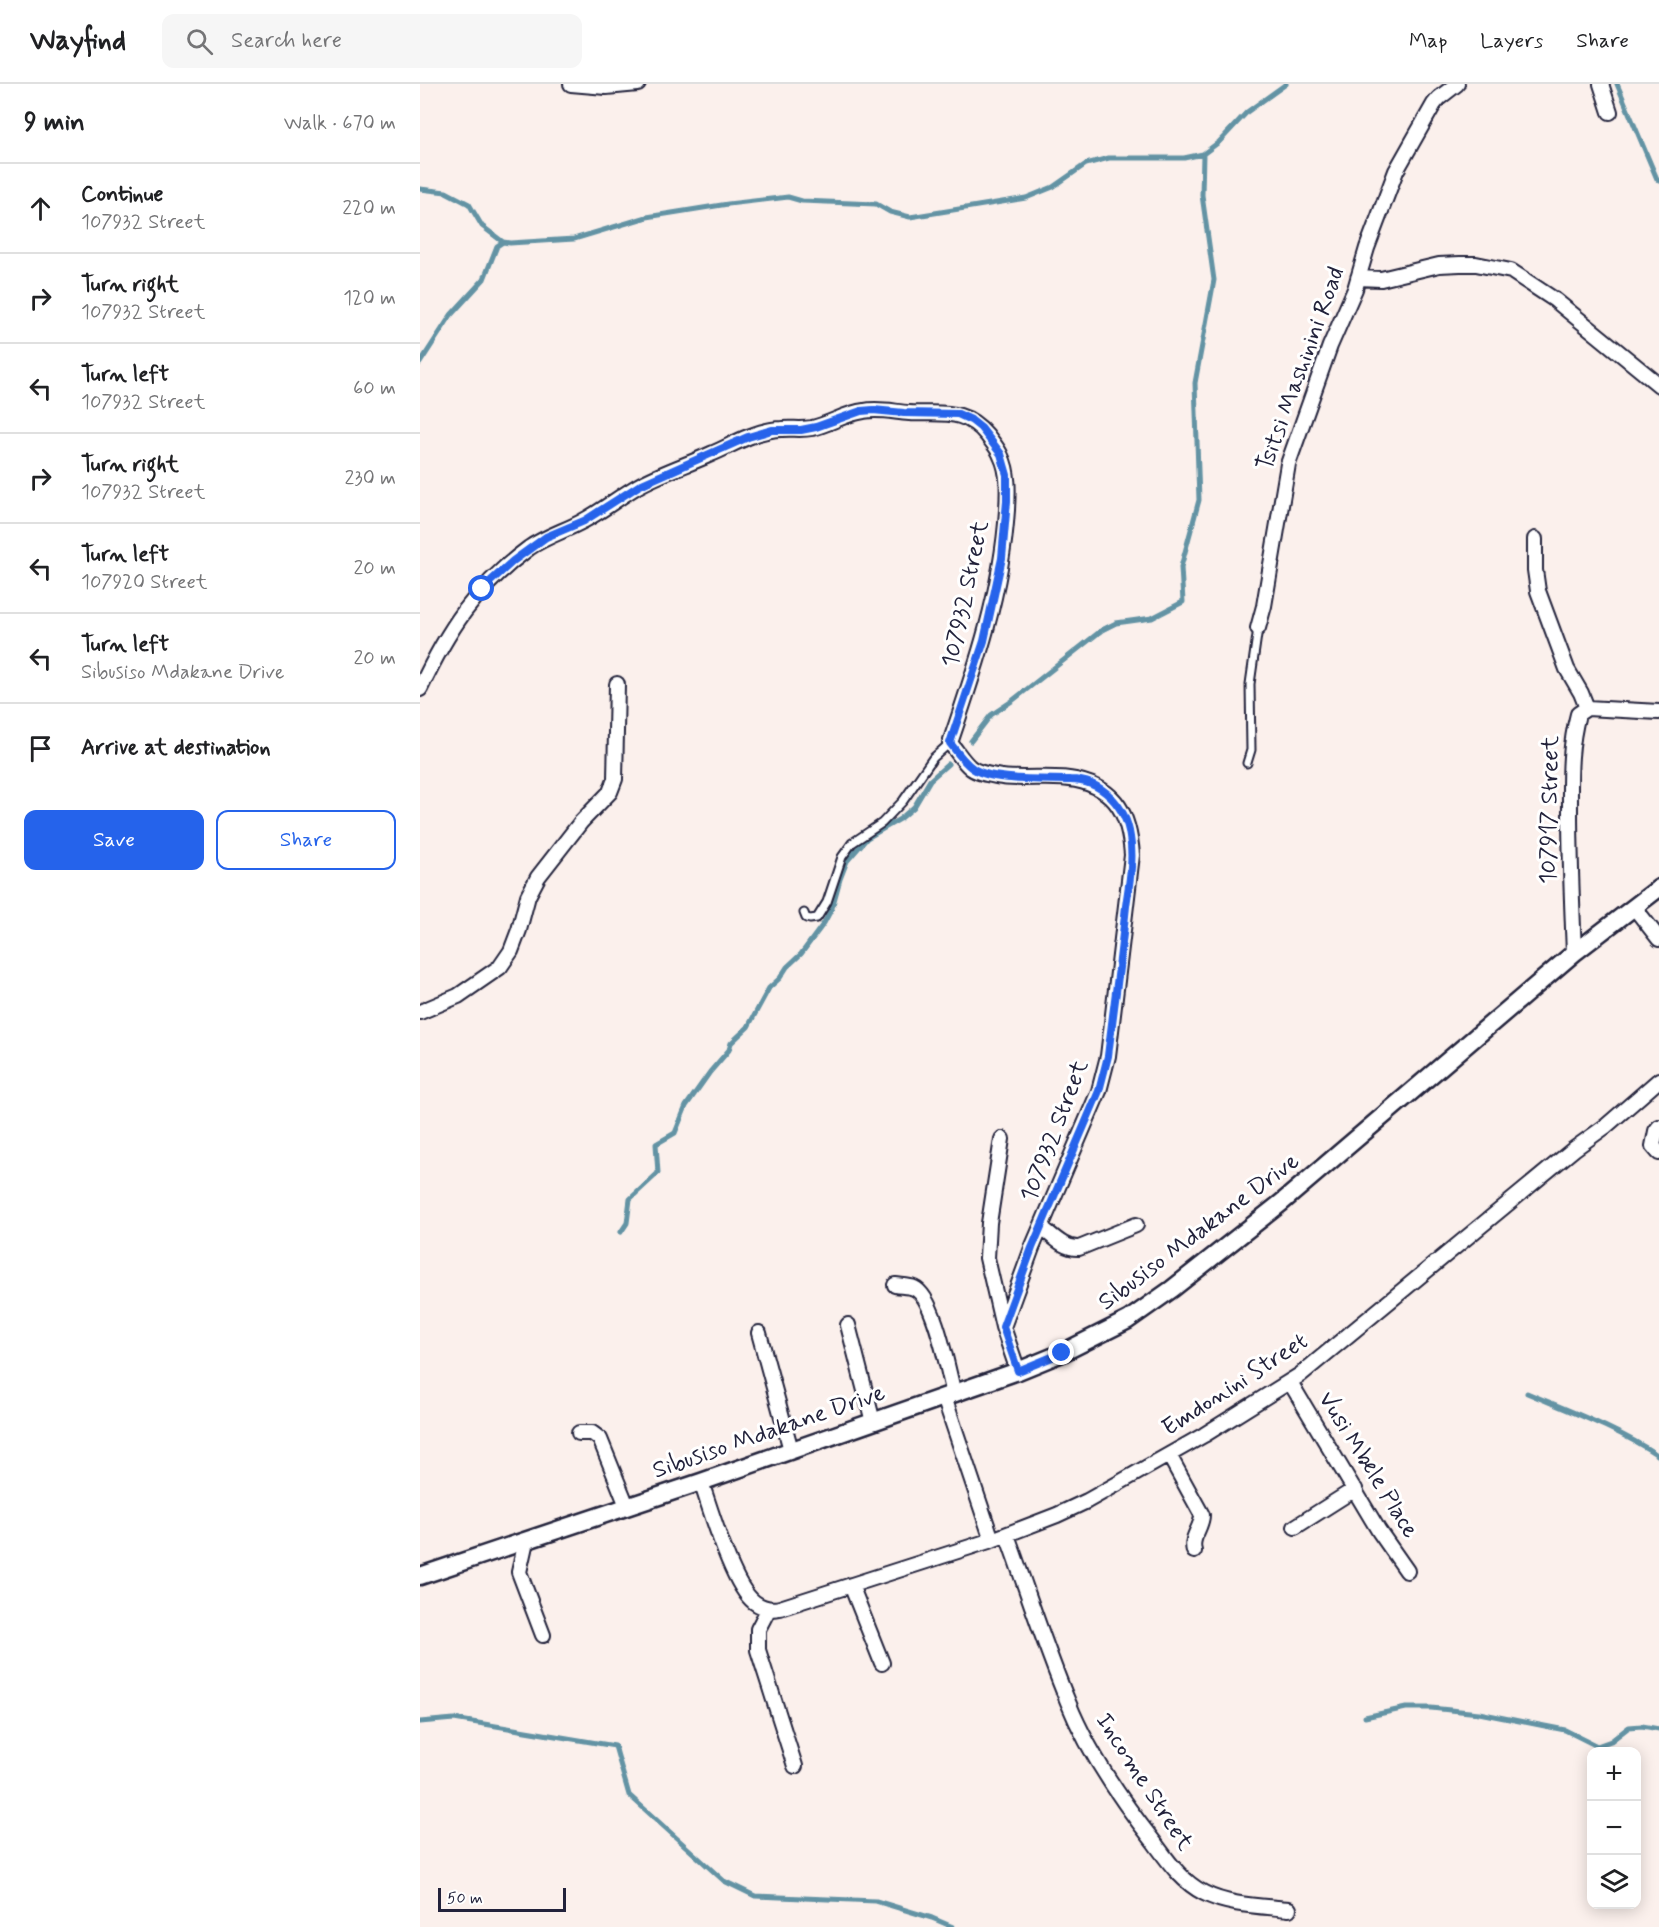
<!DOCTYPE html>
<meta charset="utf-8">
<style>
body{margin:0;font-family:Mynerve,sans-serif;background:#f6f6f6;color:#202124}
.controls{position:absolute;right:18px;bottom:18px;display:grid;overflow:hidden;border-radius:12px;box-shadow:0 3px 15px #0003}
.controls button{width:54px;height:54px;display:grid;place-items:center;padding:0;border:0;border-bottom:2px solid #e0e0e0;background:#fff;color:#202124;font:30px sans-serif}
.scale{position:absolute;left:18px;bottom:15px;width:128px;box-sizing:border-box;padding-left:6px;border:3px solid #22223b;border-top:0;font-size:16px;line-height:21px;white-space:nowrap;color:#22223b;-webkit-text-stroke:4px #fff;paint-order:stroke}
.stop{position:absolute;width:18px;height:18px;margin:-14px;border:4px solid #2563eb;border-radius:50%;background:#fff}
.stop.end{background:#2563eb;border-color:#fff;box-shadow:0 2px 6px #0008}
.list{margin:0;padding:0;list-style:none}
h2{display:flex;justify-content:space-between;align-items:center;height:78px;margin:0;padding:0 24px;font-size:26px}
h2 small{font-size:20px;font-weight:400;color:#757577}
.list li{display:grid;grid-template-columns:39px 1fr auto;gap:18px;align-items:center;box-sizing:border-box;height:90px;padding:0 24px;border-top:2px solid #e0e0e0}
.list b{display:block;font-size:22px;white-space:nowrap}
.list p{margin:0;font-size:20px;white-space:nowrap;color:#757577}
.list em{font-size:20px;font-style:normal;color:#757577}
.actions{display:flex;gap:12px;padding:18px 24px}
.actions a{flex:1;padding:14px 0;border:2px solid #2563eb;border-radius:12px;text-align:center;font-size:21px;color:#2563eb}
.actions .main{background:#2563eb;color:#fff}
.icon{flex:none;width:33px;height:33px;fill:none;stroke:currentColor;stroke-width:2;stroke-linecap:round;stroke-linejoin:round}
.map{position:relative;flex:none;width:1239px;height:1843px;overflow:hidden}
header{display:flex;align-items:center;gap:36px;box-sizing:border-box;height:84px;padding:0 30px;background:#fff;border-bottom:2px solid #e0e0e0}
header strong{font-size:28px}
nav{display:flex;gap:33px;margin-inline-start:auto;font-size:21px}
.search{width:420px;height:54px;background:#f6f6f6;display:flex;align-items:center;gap:15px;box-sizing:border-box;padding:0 21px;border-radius:12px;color:#757577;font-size:22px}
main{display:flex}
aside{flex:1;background:#fff}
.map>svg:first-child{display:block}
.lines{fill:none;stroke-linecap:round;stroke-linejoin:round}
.stream{stroke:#6393a4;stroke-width:5}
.service-casing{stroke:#22223b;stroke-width:11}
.minor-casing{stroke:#22223b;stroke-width:18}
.tertiary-casing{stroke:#22223b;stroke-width:21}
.service{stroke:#fff;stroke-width:7}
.minor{stroke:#fff;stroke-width:14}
.tertiary{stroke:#fff;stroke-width:16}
.route{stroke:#2563eb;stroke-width:8}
.labels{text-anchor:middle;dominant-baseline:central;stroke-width:6;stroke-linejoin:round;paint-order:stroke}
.street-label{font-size:24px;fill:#22223b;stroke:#fff}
</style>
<header>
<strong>Wayfind</strong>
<div class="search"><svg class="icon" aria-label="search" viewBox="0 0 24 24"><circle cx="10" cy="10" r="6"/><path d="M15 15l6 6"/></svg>Search here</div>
<nav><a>Map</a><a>Layers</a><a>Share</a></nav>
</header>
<main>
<aside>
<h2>9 min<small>Walk · 670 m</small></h2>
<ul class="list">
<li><svg class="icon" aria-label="ahead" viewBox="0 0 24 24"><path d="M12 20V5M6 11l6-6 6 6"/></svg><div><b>Continue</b><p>107932 Street</p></div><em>220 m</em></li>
<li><svg class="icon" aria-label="right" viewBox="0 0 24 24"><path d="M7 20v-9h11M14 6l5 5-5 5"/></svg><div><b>Turn right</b><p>107932 Street</p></div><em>120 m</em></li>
<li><svg class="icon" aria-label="left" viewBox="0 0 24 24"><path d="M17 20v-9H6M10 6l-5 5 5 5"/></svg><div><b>Turn left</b><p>107932 Street</p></div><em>60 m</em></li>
<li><svg class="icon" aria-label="right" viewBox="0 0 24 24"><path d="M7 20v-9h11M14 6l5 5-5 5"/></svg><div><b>Turn right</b><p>107932 Street</p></div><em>230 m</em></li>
<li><svg class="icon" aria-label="left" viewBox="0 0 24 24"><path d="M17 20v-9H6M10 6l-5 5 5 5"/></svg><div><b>Turn left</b><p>107920 Street</p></div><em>20 m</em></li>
<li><svg class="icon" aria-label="left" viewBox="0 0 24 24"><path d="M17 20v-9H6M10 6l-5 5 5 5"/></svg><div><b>Turn left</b><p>Sibusiso Mdakane Drive</p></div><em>20 m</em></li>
<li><svg class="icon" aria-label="arrive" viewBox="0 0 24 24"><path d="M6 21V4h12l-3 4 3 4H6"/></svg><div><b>Arrive at destination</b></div></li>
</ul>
<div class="actions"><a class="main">Save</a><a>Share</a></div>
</aside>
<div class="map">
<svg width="1239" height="1843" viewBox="0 0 1239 1843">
<rect width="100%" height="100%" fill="#fbf0ec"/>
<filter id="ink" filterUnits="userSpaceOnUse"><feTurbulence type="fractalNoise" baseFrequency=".0167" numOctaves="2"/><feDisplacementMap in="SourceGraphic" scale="12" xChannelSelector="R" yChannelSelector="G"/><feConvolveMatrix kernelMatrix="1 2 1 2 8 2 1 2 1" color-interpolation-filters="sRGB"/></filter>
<g filter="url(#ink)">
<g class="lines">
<path class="stream" d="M1197,0L1237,95L1239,97
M0,105L26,108L49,120L62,142L83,158L90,159L154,155L227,133L308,120L360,114L368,113L382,117L456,120L470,128L490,133L606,114L633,103L666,80L689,74H764L783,70L799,58L827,28L866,0
M0,279L31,231L64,195L77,162L83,158
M551,657L571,631L592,617L682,546L696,539L732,534L763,518L761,483L779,416L775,299L794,196L782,111L783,70
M201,1148L207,1139L210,1115L238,1089L236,1060L255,1049L266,1022L290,988L309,966L311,959L328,943L349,904L360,894L367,883L381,870L404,839L412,824L420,795L427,777L447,754L480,735L494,723L510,696L528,680
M1107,1309C1152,1328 1198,1345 1239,1372
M945,1633L986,1624H1011L1059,1629L1145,1646L1177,1662L1191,1657L1209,1643L1222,1642L1239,1645
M0,1638L34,1635L195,1662L209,1711L304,1797L335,1812L456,1817L512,1834L533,1843"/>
<g class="service-casing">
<path id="service" d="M827,679L831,666L830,600L838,544
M384,829L386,834L390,835L397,834L407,818L422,773L432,759L462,739L483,717L513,674L530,659"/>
</g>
<g class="minor-casing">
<path id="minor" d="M151,0L186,3L218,0
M1181,0L1190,28
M938,194L961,195L1019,181L1040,180H1056L1091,187L1135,216L1239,301
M1115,455V486L1118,507L1147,585L1161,609L1167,624L1158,630C1149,664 1150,692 1150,726C1150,774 1152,821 1154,869
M838,544L844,522L868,380L910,262L935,205L947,164L976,87L1014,20L1019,14L1037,0
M0,605C28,545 55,504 109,464C126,452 145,447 163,437C182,427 199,413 218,402C241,389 267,381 291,370C304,365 315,358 328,353C338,349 351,345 362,345C372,344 381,346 392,344C410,340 426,329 444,327C459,324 474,328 489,329C522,331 544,323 567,351C572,358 578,364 581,372C589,388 588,408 587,426C582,507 556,583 530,659C537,667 543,678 551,684C559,690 572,691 582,693C606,696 634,691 656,696C698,705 709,732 712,771L688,972L679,1007L612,1164L583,1243
M1167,624L1239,628
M1214,823L1239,855
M0,928L38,912L80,883L91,867L99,846L108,812L118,793L161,738L190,708L195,695L197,600
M1239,1043L1236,1047L1233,1062L1239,1069
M582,1055L569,1139L567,1174L583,1243L598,1287
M621,1143C633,1152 644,1165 659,1164L716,1141
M475,1201C481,1202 489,1202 494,1204C515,1213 528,1288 534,1310
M428,1241L453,1338
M339,1249L371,1366
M870,1298L959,1447L987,1487
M524,1313L572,1456
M159,1349H172L180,1355L207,1422
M749,1371L782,1431C782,1444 770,1453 774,1467
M281,1398C291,1426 312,1501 334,1518C342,1524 350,1526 360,1524L572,1456L637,1431L667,1417L784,1351L880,1291L1154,1065L1186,1042L1239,996
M875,1443L935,1405
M587,1451C607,1506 625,1563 648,1618C668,1668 700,1715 734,1758C748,1777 762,1798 784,1809C809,1822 842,1822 869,1825
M106,1457L99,1488L123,1551
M431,1501L462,1579
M348,1526L338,1545V1566L375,1682"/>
</g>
<g class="tertiary-casing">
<path id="tertiary" d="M0,1492L281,1398L598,1287L642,1269L708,1236L752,1205L861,1119L1154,869L1239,804"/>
</g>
<use href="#service" class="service"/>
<use href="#minor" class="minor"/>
<use href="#tertiary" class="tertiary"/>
</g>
</g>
<g class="lines" filter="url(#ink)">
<path class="route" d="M62,505L93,477L126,453L164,437L220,401L328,353L352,346H381L396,343L441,327L453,326L484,329L538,330L551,336L561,344L581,370L587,391V417L582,474L564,557L530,659C536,667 543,677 551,683C568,698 626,695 650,696C682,696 706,722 710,753C714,776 709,800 706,822C701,872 694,922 688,972L679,1007L612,1164L583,1243L598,1287L642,1269"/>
</g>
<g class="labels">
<g class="street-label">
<text transform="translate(881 285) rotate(-70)">Tsitsi Mashinini Road</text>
<text transform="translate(546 510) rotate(-78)">107932 Street</text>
<text transform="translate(1130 726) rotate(-89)">107917 Street</text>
<text transform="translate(635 1047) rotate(-69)">107932 Street</text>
<text transform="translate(779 1148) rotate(-37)">Sibusiso Mdakane Drive</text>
<text transform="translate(815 1301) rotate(-33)">Emdonini Street</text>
<text transform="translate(349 1348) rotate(-19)">Sibusiso Mdakane Drive</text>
<text transform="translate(948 1381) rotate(58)">Vusi Mbele Place</text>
<text transform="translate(724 1698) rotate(57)">Income Street</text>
</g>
</g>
</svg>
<div class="controls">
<button>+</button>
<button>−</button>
<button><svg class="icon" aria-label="layers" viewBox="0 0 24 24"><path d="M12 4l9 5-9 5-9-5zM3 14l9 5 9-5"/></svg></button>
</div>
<div class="scale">50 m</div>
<div class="stop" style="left:62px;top:505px"></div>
<div class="stop end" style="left:642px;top:1269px"></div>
</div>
</main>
